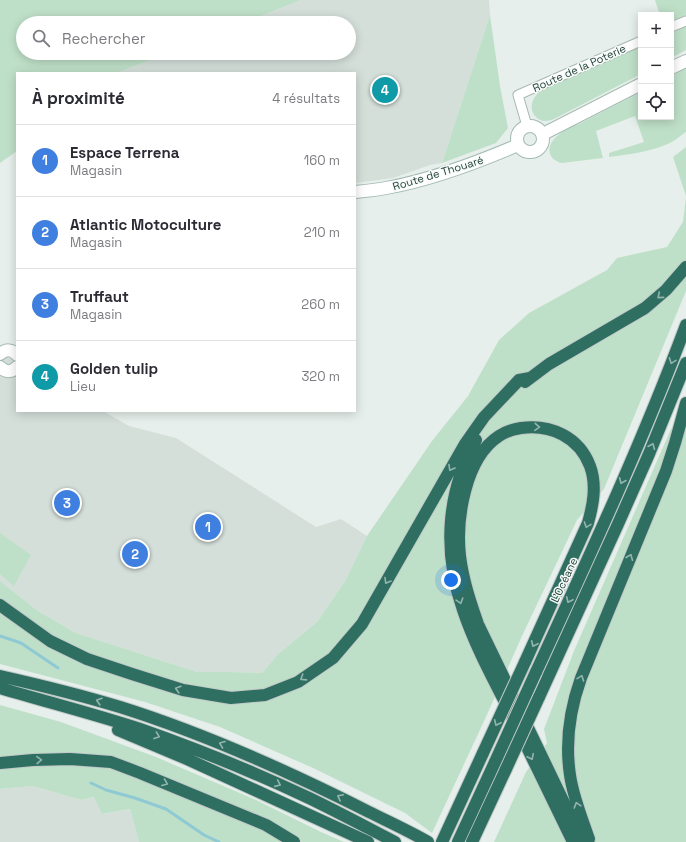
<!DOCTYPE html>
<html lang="fr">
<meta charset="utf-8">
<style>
body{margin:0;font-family:"Space Grotesk",sans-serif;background:#f7f7f7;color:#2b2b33}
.controls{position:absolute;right:12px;top:12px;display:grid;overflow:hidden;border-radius:0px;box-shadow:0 2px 10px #0003}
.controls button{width:36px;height:36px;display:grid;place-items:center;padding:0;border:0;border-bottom:1px solid #e1e1e2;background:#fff;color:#2b2b33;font:20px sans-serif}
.you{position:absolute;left:451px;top:580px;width:14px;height:14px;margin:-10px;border:3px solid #fff;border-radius:50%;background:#1a73e8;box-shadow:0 0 0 6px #1a73e833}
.badge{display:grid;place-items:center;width:26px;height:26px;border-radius:50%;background:#855347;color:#fff;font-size:13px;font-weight:700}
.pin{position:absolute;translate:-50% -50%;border:2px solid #fff;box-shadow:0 1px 4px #0006}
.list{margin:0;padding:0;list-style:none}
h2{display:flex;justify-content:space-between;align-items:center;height:52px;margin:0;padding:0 16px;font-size:17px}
h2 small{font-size:13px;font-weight:400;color:#7c7c81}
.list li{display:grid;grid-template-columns:26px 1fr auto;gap:12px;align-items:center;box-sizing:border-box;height:72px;padding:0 16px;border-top:1px solid #e1e1e2}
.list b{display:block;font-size:15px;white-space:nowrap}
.list p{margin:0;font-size:13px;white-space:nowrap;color:#7c7c81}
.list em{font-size:13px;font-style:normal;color:#7c7c81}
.icon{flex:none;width:22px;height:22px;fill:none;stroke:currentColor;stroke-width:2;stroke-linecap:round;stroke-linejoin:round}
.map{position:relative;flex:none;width:686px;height:842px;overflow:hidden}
.search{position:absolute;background:#fff;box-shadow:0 2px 10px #0003;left:16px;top:16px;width:340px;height:44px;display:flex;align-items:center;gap:10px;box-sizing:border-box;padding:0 14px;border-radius:22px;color:#7c7c81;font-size:15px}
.panel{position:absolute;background:#fff;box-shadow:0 2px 10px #0003;left:16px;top:72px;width:340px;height:340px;border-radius:0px}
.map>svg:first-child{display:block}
.built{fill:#d4dfda}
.green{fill:#bfe0c8}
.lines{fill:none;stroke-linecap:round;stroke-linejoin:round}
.stream{stroke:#8ec9d4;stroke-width:3}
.street-casing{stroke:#a8b8b2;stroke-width:11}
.secondary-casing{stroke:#a4bbb3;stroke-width:14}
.highway-casing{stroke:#c2cac8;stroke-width:14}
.street{stroke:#fff;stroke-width:9}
.secondary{stroke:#fff;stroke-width:12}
.highway{stroke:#2f6f62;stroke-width:12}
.highway-bridge-casing{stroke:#c2cac8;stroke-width:14;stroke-linecap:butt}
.highway-bridge{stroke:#2f6f62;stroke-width:12}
.oneway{stroke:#93b5ae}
.labels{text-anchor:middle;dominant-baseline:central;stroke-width:3;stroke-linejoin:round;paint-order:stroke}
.street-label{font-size:11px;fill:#24423a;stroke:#f7fbf9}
</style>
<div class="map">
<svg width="686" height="842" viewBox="0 0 686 842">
<rect width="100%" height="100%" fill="#e6efeb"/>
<path class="built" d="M301,0H489L490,15L442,163L430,165L393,178L355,183V73H117L167,53H349V23H243Z
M0,353L17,362V411H103L129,426L176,438L316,527L341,519L367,536L345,581L317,622L278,654L262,673L229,672H197L76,633L38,611L0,581Z
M33,786L81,800L95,797L103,814L130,809L139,842H0V789Z"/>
<path class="green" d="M0,0H301L243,23H23V53H167L117,73H17V151L0,163Z
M655,0H686V50L671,58V15H660Z
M490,15L500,86L508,128L496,143L442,163Z
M641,46V74L554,119C551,120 548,121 545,121C541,121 538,119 536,117C528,109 532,98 540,91Z
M686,68V132C681,135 676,140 670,143C651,152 630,154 609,157V153L644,142L635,116L596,131L603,158L562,163C557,162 552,159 550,154C546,140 565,130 575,124L577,125L641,92V117H671V76Z
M686,147V196L673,157Z
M686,197V291L604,489L577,520L522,636L485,719L432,833L405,813L313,768L220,727L145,702L0,664V581L38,611L76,633L197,672H229L262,673L278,654L317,622L345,581L367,536L432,441L468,396L499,340L529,313L607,270L617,258L667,247L683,222Z
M686,417V842H494L526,772L547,743L544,729L574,651L671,429Z
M0,533L31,555L14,586L0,574Z
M0,705L61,722L156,757L256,800L321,832L344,842H139L130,809L102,814L94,797L81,800L33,786L0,789Z"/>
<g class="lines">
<path class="stream" d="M0,636L21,643L58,668
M91,783L106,790L135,798L166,809L204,835L219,842"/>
<g class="street-casing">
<path id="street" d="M671,27L686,21
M527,126L518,95L641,41"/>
</g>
<g class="secondary-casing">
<path id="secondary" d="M671,68L686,61
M517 139a13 13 0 1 1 26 0a13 13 0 1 1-26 0Z
M543,134L641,84
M355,192C365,191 376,190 386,188C431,180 476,163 518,145
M0,354C6,349 12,349 17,355
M0,367C6,373 12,372 17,367"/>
</g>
<g class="highway-casing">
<path id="highway" d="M525,382L549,364L645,308L666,290L686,267
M476,440C446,493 443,553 463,610C474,643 491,675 507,706C529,752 551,797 573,842
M0,605L50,641L87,659L132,674L183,690L231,698L265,695L298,682L333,658L362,624L465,444L484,417L501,399L519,380L530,378
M525,662L588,523C593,505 597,485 590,466C579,437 551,424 521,428C514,429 505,432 499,436C465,458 456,519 460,556C463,580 470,601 478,624L583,842
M536,672C589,557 642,443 686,325
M0,676C40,685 81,695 120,707C206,734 288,771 369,812C389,822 409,831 428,842
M0,688C47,702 94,714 140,729C197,749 254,772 309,798C338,812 366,827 395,842
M539,697L618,524L649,454L686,363
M118,730L187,759L368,842
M0,763L33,760L70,759L111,762L140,773L266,825L294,842
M589,839C582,818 573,797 570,775C565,742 570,709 581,678L666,471L675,443L686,403
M442,842L483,753
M458,842L495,762
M472,842L506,769"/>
</g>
<use href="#street" class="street"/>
<use href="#secondary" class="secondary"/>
<use href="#highway" class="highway"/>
<g class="highway-bridge-casing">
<path id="highway-bridge" d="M483,753L525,662
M495,762L536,672
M506,769L539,697"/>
</g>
<use href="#highway-bridge" class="highway-bridge"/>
</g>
<defs><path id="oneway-chevron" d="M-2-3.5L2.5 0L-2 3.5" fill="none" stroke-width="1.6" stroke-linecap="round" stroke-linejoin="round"/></defs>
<g class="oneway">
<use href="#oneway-chevron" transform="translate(660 296) rotate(140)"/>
<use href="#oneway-chevron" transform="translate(672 361) rotate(111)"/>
<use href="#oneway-chevron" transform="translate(537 427) rotate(3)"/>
<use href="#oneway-chevron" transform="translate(652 446) rotate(-67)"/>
<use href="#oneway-chevron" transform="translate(451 468) rotate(120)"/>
<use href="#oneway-chevron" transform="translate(622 481) rotate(113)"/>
<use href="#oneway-chevron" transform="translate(587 525) rotate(110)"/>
<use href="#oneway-chevron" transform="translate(630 557) rotate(-68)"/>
<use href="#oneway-chevron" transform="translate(387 581) rotate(120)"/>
<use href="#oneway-chevron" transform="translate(569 600) rotate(115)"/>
<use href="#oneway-chevron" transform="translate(460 601) rotate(73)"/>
<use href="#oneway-chevron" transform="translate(534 644) rotate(115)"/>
<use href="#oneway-chevron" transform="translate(303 678) rotate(147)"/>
<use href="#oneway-chevron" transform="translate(581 678) rotate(-70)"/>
<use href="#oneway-chevron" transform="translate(178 689) rotate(-163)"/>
<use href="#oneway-chevron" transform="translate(99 701) rotate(-164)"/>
<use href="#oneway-chevron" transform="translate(497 723) rotate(115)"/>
<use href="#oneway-chevron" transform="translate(157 736) rotate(20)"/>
<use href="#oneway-chevron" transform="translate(222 744) rotate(-159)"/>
<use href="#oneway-chevron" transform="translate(531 757) rotate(64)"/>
<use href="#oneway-chevron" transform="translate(39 760) rotate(-2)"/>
<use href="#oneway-chevron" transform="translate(165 783) rotate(22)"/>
<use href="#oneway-chevron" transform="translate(278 784) rotate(24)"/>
<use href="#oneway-chevron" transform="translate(340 797) rotate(-153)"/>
<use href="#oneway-chevron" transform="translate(577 805) rotate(-107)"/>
</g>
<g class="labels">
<g class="street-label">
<text transform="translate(579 68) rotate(-24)">Route de la Poterie</text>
<text transform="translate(438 173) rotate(-17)">Route de Thouaré</text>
<text transform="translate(564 580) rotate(-65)">L’Océane</text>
</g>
</g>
</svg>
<div class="controls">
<button>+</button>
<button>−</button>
<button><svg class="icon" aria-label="locate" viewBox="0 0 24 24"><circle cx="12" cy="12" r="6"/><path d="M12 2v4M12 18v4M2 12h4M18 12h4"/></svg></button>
</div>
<div class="you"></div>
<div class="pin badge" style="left:208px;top:527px;background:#3f7fe0">1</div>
<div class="pin badge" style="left:135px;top:554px;background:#3f7fe0">2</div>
<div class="pin badge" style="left:67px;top:503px;background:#3f7fe0">3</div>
<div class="pin badge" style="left:385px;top:90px;background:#0f9aa8">4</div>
<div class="search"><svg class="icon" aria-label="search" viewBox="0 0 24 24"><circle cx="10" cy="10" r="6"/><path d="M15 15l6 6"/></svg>Rechercher</div>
<section class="panel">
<h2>À proximité<small>4 résultats</small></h2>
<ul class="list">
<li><span class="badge" style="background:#3f7fe0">1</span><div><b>Espace Terrena</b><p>Magasin</p></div><em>160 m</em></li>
<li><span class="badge" style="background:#3f7fe0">2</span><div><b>Atlantic Motoculture</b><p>Magasin</p></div><em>210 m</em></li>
<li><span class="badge" style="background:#3f7fe0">3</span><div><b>Truffaut</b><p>Magasin</p></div><em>260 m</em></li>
<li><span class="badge" style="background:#0f9aa8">4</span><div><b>Golden tulip</b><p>Lieu</p></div><em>320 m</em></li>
</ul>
</section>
</div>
